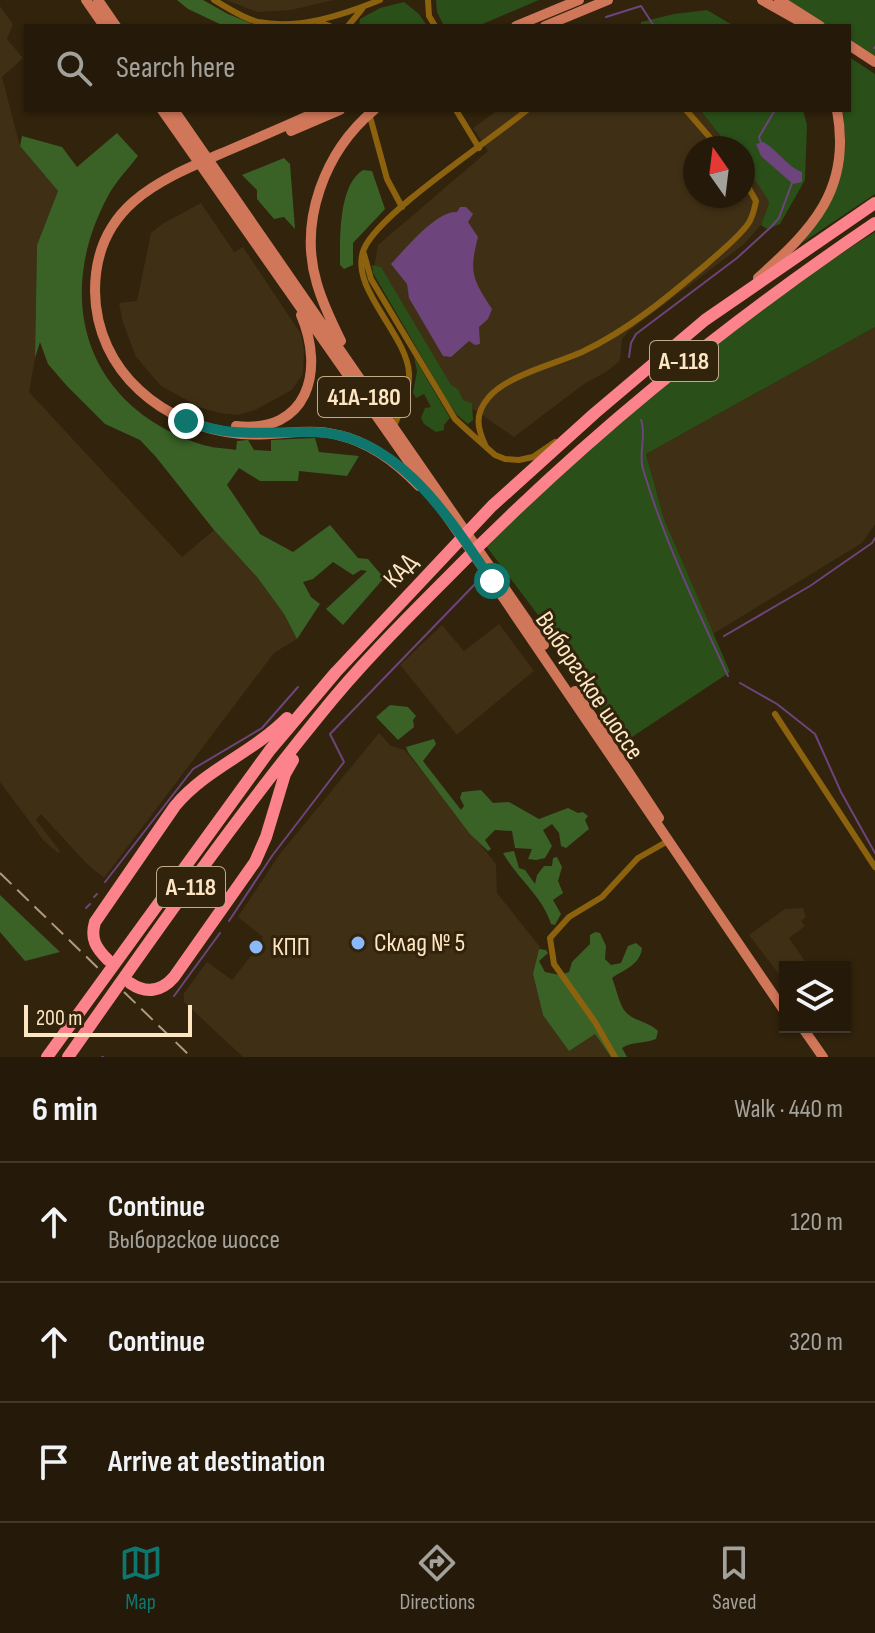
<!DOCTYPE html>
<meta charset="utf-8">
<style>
body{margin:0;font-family:"Sofia Sans Condensed",sans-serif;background:#2d2312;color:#f1f3f6}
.controls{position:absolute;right:24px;bottom:24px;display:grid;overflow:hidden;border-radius:0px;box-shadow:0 2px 6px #0004}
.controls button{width:72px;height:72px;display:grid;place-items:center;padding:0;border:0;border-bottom:2px solid #42382a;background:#251a09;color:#f1f3f6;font:40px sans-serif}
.compass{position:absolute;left:683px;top:136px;width:72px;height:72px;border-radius:50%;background:#251a09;box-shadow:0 2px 6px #0004;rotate:346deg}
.scale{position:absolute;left:24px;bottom:20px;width:168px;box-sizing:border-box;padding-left:8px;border:4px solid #fee6c3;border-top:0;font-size:22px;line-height:28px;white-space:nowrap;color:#fee6c3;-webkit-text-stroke:6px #31230c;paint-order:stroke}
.stop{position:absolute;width:24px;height:24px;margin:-18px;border:6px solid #0f766e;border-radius:50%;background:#fff}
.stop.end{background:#0f766e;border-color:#fff;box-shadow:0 2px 8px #0008}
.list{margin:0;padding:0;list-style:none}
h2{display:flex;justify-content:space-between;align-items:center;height:104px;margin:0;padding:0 32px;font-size:34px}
h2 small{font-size:26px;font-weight:400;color:#a3a19c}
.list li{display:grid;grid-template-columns:52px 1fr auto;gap:24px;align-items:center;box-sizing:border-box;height:120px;padding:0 32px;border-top:2px solid #42382a}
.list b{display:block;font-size:30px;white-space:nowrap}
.list p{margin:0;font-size:26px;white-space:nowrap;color:#a3a19c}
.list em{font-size:26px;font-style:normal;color:#a3a19c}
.icon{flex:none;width:44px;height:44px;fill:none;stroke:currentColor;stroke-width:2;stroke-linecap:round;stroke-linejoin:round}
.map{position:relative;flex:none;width:875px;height:1057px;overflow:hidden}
.search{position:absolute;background:#251a09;box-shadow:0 2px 6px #0004;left:24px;right:24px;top:24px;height:88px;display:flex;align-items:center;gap:20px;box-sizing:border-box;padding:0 28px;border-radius:0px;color:#a3a19c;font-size:30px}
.sheet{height:464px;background:#251a09}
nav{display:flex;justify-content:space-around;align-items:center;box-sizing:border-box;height:112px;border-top:2px solid #42382a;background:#251a09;font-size:22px;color:#a3a19c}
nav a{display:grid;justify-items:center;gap:4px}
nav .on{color:#0f766e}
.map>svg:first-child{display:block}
.built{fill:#3f2f15}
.green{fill:#2a4f18}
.forest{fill:#3a6227}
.water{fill:#6e447c}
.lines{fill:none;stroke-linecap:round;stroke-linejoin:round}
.stream{stroke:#6e447c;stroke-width:2}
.street{stroke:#8d620e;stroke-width:6}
.primary{stroke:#d07659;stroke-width:10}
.highway{stroke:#fc838b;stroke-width:12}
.rail{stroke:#af9b7c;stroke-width:2;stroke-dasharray:16 8;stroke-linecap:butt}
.route{stroke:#0f766e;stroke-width:10}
.poi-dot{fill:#8bbafc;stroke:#31230c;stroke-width:3}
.labels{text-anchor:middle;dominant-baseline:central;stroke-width:6;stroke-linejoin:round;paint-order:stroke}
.shield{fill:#31230c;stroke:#c0ac8c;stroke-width:2}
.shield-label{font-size:24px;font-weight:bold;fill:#fee6c3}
.street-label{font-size:26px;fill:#fee6c3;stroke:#31230c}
.poi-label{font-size:26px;fill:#fee6c3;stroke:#31230c;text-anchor:start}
</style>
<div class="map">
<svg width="875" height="1057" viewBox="0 0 875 1057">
<rect width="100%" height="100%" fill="#31230c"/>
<path class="built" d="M226,0H334L291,10L257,12Z
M0,6L13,24L7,39L23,58L2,77L20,146L58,191L37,245L35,358L29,392L182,557L214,530L257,577L284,614L297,639L274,653L104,878L86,863L41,814L36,820L60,851L58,853L44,841L0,782Z
M498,110H700L730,148H695V196H743V164L762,188L769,203L761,225L743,245L629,331L622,339L620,361L606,372L584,384L514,437L451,394L374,268L378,245L488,151L473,128Z
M201,203L234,252L243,247L301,334L304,351L303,374L292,390L255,410L238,415L219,413L199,407L161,386L136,357L123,323L119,303L137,301L151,233L162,224Z
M875,327V524L862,543L713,634L664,519L646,454Z
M499,624L534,671L457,735L400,665L442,625L464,651Z
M379,733L391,746L405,750L496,864L497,893L540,947L533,974L543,1015L595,1034L611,1057H243L184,1002V993L207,962L232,980L250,957L263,937L238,917L279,855Z
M803,908L806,917L801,921L805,926L789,938L809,967H785V982L749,935L785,909Z"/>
<path class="green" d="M436,0H539L478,26H444L437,12Z
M787,0H875V56L849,39V26H828Z
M404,2L419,14L427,26H359L360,19L380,8Z
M707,10L734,26H640L641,22L674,14Z
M849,57L875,74V194L802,243C835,199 852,167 842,110H849Z
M700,110H803L807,125L805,180L780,224L767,229L761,225L769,203C759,180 743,173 743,148H730Z
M875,232V327L646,454L664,519L730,672L632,737L614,731L577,677V671L572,660L486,546C605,431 734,320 875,232Z
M372,265L381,267L451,385L458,389L463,400L472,403L473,420L468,424L457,415L445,397L373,273Z
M414,357L450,418L444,425V430L436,432L424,424L421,418L425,408L431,407L424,394L416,398L413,393L417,371Z"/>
<path class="forest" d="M177,0H203L228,14L258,26H224L188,9Z
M117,133L138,156C128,169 116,181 108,196C53,298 85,406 200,444C211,448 224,448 236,450L237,441L248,440L254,450L271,451V440L315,438L319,452L359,456L347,476L299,471L298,481H260L239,468L227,485L260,534L293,552L330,525L358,558L368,559L384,578L343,625L326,609L367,571L361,570L353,575L333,562L313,579L303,582L311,597L320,604L297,639L284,614L257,577L214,530L156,457L140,440L105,424L67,386L48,364L40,342L35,358L37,245L58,191L20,146L22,136L62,147L77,167Z
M284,158L290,164L295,229L284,217L274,219L257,199V190L242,175Z
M363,170L372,171L385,209L353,243V265L344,269L340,265C340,240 338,185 363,170Z
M390,705L408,707L416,716L413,720L414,727L398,740L376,717Z
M434,739L436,744L423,761L461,810L464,806L460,798L462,792L481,790L493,803L509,802L539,819L568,808L578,813L583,812L588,816L585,820L589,829L566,848L561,846L559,833L552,824L543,830L552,846L545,858L536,860L528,859L532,849L515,848L512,831L495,830L485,840L491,849L488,851L470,834L408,752L406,747Z
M514,851L519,868L525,870L535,884L537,875L544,866H552L553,858L557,857L562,867L558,881L563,893L553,900L561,914L555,925L551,924C543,897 517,878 503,853Z
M0,895L60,952L25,961L0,932Z
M595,932L600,933L606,946L605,959L611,965L621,963L628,946L636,943L642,948C640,965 625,969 612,978C617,989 619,1008 629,1015C638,1022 647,1021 658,1031L656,1039C644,1044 633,1041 622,1048L627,1057H611L595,1034L569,1051L543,1015L533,974L539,949L546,950L548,953L539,961L545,972L560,975L569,972L572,962L590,944V935Z"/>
<path class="water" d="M763,142C776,148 786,166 802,172V182L793,184L761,156L756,144Z
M460,207H466L473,214L468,222L478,237C469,272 472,279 492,309L488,319L479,327L480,344L475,345L469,341L451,357L443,356L409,298L407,284L391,264C405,249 437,210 457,212Z"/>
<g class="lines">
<path class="stream" d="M606,17L641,6L654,26
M874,48L875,47
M761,143L759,137L775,110
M629,357L631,343L636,334L737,258L771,227L779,218L792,183
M641,420C647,435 638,453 643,469C664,540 697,609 728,676
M724,636L810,586L872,543L875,538
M740,683L777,704L815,734L841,792L875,853
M105,882L193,769L262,728L298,687
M94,897L97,894
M86,908L90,904
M229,921L272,856L344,762L330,734L477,582
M174,996L220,933
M102,1057H103"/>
<path class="street" d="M214,0C228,8 242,18 258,22C299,30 343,15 380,0
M428,0L429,16L435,26
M318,22L330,26
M348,26L362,9
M456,110L479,148
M686,110L719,148
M369,113L387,179L402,207
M364,254L371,279L455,419L468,431L495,455L505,459L519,460L533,457L555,442
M394,426C401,410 410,391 409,373C407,334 348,287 364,249C379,213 491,140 527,110
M486,447C477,428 474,414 489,397C508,375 555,364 582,352C629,330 669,296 708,263C721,251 737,239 748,224C753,217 754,210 756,201L743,178
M775,714L875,867
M615,1057L595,1022L554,964L550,938L569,917L602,897L638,858L668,841"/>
<path class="primary" d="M86,0L104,26
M98,0L116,26
M762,0L808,26
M779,0L820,26
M516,26L579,0
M545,26L608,0
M849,45L875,62
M162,110L483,568L785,1012
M174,110L544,645
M321,110C290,124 258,138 227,151C160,180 95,205 95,291C96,372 164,427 241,434C273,437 306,427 338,435C369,442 397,463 419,486
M291,131L340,110
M758,278C812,229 852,190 837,110
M341,341C332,323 323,304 317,284C298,221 325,151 374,110
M236,426C308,434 325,371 301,315
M575,691L659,818
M802,1027L823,1057"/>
<path class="highway" d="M108,960C96,948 90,939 95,922L175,806C207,768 251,754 287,718
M130,983C146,994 161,992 174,977L255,862L266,837L285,774L293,760
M47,1057L270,750L336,672L492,506L595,413L705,320L875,203
M68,1057C149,942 230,825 319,716C358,667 403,622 447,578C580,442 717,330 875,223"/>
<path class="rail" d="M0,873L100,970
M124,992L191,1057"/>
</g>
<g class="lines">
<path class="route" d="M186,421C234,439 266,431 314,432C398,434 450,519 492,581"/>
</g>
<g class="poi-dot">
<circle cx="358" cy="943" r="8"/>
<circle cx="256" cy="947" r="8"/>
</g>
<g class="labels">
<g class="shield">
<rect x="650" y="341" width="68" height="40" rx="6"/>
<rect x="318" y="377" width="92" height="40" rx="6"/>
<rect x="157" y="867" width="68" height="40" rx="6"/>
</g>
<g class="shield-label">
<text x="684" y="361">А-118</text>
<text x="364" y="397">41А-180</text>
<text x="191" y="887">А-118</text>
</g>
<g class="street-label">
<text transform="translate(401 571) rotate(-47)">КАД</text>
<text transform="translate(589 686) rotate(56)">Выборгское шоссе</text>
</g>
<g class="poi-label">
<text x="374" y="943">Склад № 5</text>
<text x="272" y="947">КПП</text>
</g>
</g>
</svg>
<div class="controls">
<button><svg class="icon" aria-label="layers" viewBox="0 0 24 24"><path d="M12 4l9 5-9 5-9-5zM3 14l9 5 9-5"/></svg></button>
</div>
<svg class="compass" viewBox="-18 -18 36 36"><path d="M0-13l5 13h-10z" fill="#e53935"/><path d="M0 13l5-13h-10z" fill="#a3a19c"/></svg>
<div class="scale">200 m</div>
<div class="stop" style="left:492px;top:581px"></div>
<div class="stop end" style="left:186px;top:421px"></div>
<div class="search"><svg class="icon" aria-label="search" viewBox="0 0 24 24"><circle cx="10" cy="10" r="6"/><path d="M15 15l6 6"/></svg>Search here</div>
</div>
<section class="sheet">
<h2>6 min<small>Walk · 440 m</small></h2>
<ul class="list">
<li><svg class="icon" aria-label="ahead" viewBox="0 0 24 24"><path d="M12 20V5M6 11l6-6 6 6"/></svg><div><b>Continue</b><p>Выборгское шоссе</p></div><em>120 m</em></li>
<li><svg class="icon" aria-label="ahead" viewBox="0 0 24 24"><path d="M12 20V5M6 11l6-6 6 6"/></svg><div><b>Continue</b></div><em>320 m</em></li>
<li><svg class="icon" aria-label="arrive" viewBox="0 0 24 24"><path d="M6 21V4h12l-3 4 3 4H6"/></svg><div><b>Arrive at destination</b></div></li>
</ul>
</section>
<nav>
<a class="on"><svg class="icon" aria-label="map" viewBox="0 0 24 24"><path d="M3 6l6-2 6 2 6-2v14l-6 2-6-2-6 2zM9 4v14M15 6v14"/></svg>Map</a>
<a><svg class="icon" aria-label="directions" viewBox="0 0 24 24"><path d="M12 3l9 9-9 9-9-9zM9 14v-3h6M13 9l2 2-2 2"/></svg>Directions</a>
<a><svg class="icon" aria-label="saved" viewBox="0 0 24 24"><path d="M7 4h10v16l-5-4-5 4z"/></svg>Saved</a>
</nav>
